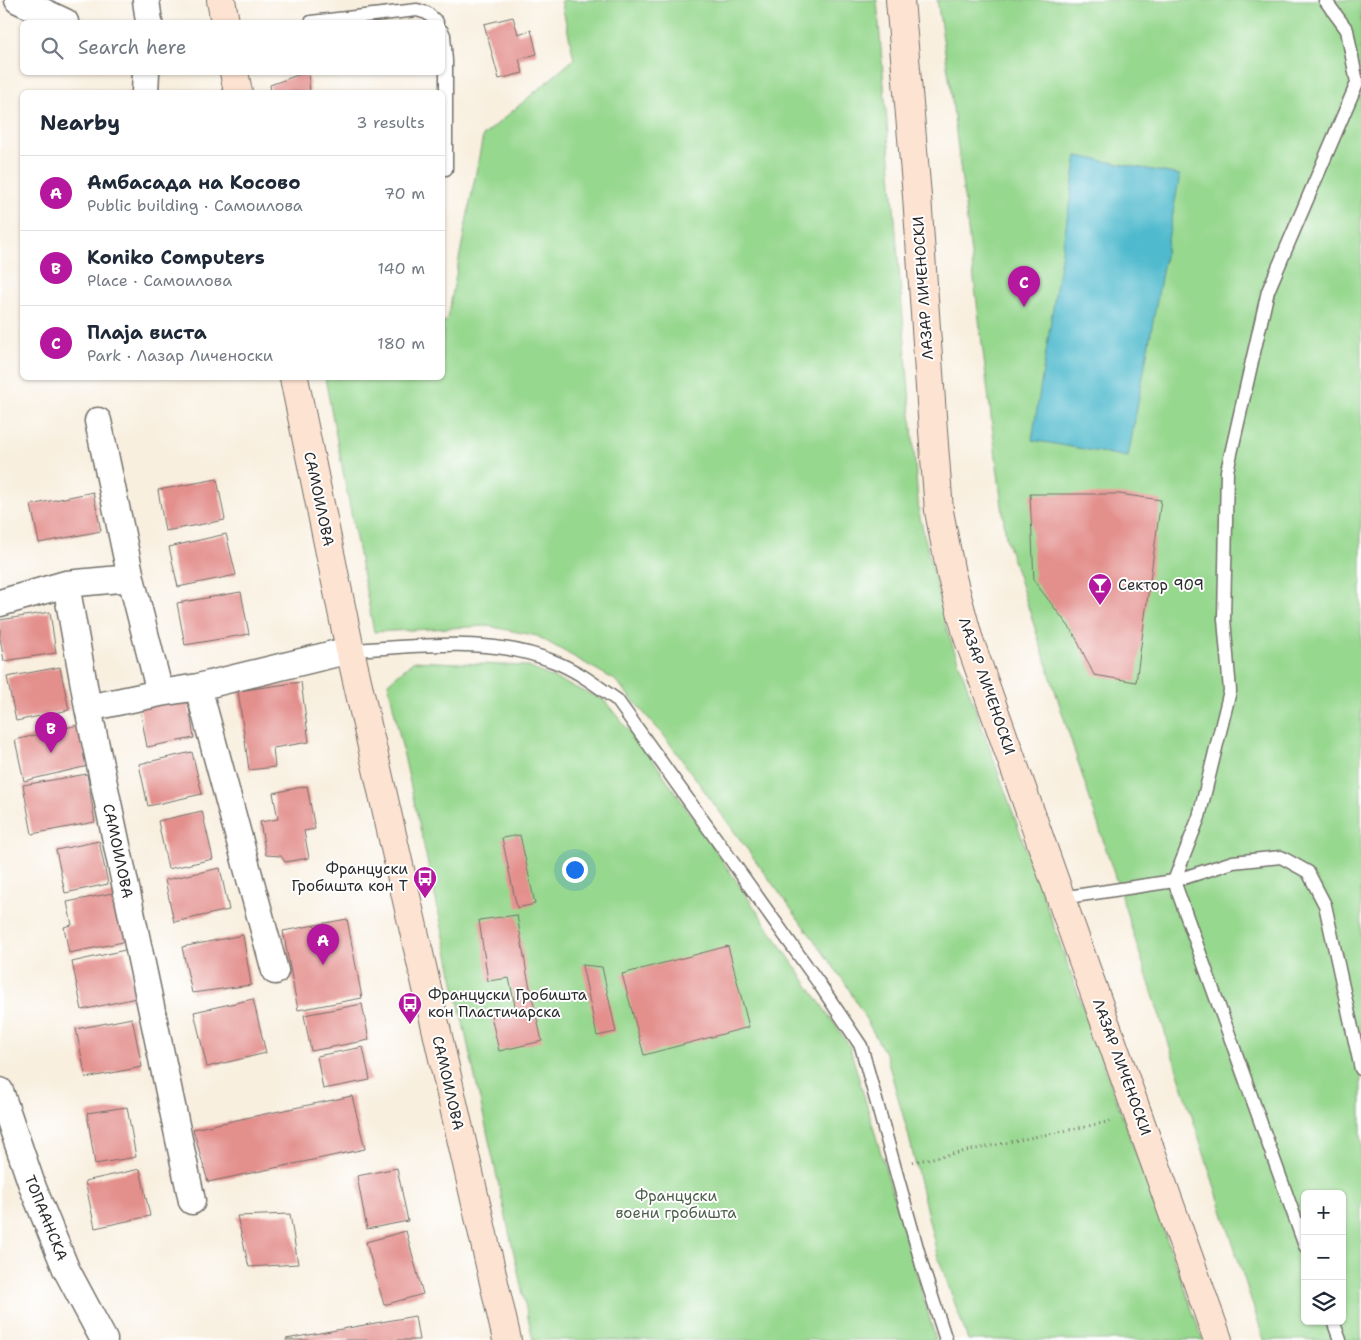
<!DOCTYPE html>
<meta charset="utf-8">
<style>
body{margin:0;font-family:"Shantell Sans",sans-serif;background:#f2f2f3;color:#1f2937}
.controls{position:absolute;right:15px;bottom:15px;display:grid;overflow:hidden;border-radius:8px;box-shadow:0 1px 4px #0004}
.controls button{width:45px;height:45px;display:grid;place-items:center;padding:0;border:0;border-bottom:1px solid #e0e1e3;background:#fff;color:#1f2937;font:25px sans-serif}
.you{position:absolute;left:574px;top:869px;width:18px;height:18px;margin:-12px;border:4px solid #fff;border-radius:50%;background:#1a73e8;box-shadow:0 0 0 8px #1a73e833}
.badge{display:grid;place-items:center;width:32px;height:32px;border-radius:50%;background:#b5179e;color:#fff;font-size:16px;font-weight:700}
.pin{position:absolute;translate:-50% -41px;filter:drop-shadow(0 1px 2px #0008)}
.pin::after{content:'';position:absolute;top:26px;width:18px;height:15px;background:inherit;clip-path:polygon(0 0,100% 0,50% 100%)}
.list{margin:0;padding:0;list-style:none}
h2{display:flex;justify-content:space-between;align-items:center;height:65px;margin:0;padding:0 20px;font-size:21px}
h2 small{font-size:16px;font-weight:400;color:#747a83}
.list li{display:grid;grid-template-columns:32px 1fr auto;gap:15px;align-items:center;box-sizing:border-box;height:75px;padding:0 20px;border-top:1px solid #e0e1e3}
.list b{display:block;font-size:19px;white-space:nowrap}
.list p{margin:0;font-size:16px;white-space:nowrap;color:#747a83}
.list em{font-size:16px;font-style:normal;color:#747a83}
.icon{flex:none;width:28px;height:28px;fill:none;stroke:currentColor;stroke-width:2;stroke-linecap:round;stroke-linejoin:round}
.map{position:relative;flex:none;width:1361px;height:1340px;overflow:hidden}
.search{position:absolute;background:#fff;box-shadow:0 1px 4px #0004;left:20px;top:20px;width:425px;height:55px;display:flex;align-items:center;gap:12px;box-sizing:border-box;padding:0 18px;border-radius:8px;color:#747a83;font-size:19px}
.panel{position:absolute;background:#fff;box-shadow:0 1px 4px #0004;left:20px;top:90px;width:425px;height:290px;border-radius:8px}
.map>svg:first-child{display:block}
.green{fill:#97d88f;stroke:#61825d;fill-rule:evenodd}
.water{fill:#50bacd;stroke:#3e727c}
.building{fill:#e38f8c}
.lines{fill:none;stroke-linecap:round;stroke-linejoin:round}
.lane-casing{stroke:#73706a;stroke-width:15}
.street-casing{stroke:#73706a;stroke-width:29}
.secondary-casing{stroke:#73706a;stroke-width:30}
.path{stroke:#73706a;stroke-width:3;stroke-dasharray:1 4;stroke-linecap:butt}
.lane{stroke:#fff;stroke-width:12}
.street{stroke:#fff;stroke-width:26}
.secondary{stroke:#fde3d1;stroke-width:28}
.labels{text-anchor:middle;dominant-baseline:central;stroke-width:4;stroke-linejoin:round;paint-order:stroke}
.street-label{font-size:15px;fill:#2b2b2b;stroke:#fff}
.poi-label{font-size:15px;fill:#2b2b2b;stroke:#fff;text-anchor:start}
.park-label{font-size:15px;fill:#4b5f49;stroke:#fff}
</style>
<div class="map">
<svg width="1361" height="1340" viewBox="0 0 1361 1340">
<rect width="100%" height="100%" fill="#fff"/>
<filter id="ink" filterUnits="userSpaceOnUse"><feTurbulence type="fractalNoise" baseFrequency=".02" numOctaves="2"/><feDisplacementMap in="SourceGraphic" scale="10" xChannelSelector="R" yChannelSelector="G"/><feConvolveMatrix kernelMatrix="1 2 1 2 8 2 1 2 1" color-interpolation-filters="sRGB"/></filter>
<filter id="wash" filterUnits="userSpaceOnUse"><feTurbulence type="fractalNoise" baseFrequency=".0096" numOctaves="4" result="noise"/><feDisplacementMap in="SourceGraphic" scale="20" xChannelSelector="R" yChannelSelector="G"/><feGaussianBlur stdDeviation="1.12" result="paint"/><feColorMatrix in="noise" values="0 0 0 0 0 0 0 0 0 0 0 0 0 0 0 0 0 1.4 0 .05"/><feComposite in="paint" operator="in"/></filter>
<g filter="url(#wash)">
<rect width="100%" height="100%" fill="#f8efdf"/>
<path class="green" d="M561,0H877L919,513L947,630L1203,1340H968L937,1254L908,1133L886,1055L846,984L665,737L615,680L537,636L488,626L374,632L325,378H442L443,321H447L483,136L574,59Z
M937,0H1361V1340H1264L1006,538L950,84ZM1305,1194H1342V1321H1305Z
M414,661L526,666L604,700L656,764L849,1045L936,1340H533L388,683Z"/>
<path class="water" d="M1077,156L1180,175L1128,457L1032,440Z"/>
<g id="blocks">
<path class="building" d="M513,17L518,34L531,30L537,54L519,59L523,73L499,79L484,24Z
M306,72H308L310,92H271L270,85Z
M217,479L225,520L165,531L158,490Z
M93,492L101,531L39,543L31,505Z
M1030,494H1119L1161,500L1136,682L1094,675L1073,632L1034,581Z
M226,534L236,575L178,587L169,547Z
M241,592L249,634L185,645L177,603Z
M50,612L56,653L4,661L0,638V620Z
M60,667L69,710L16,721L7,677Z
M301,682L309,742L273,748L275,767L249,770L238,691Z
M187,695L194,738L147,747L139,704Z
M78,725L88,766L24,781L15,740Z
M192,752L202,794L148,806L139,764Z
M87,774L95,822L32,834L23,785Z
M307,786L315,829L304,831L309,858L285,862L281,856L266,855L260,822L278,819L273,793Z
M202,811L213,859L168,869L158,821Z
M520,835L535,904L517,908L502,838Z
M99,841L108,884L65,893L56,850Z
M220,868L229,910L174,922L165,880Z
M118,892L128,941L69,953L64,927L72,925L67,902Z
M517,915L527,974L542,1041L499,1051L491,1016L516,1010L509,978L488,981L479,920Z
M347,919L362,998L298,1010L283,931Z
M243,935L251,985L192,993L182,947Z
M728,946L749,1027L644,1055L622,974Z
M125,950L136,998L82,1010L72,962Z
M582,965L602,967L616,1032L597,1036Z
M253,999L266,1053L207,1067L194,1012Z
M362,1004L369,1040L311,1051L304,1015Z
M132,1018L142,1067L86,1078L76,1029Z
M363,1047L370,1080L323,1089L317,1056Z
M352,1096L365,1149L208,1182L193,1129Z
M127,1107L136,1157L95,1164L87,1113Z
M397,1168L408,1221L367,1229L357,1176Z
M140,1169L150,1216L95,1228L85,1181Z
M290,1214L298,1264L249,1267L237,1216Z
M406,1231L423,1294L384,1305L366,1242Z
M415,1316L419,1340H286V1339Z"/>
</g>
</g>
<g filter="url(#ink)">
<use href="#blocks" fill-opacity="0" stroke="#73706a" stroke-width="1"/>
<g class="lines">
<g class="lane-casing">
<path id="lane" d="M311,22L417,10L427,13L437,22
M442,31L444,35L446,61V169
M350,650C418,647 491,635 555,662C578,671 597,686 617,700L818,982L861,1046L923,1269L946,1340
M1061,898L1174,881L1233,862L1281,857L1308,872L1325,905L1361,1069
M1305,1246L1174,881L1199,817L1230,691L1224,619L1227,471L1268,291L1357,83L1347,30L1325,0
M1333,1321L1340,1340"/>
</g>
<g class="street-casing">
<path id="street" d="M18,0L65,22
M146,0L149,22
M145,92L146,72
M98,421L131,578L160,693
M66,584L88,708L192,1201
M0,603L66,584L131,578
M198,687L275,971
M88,708L160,693L198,687L350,650
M0,1091L33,1188L66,1269L104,1340"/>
</g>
<g class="secondary-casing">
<path id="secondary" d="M221,0L225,22
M900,0L917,196L933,431L939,511L951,574L968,637L1218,1340
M234,72L238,92
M294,378L350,650L507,1340"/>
</g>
<path class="path" d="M913,1162L1112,1121"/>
<use href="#lane" class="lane"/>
<use href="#street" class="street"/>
<use href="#secondary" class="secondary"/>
</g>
</g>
<defs>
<g id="bar-pin" transform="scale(1.25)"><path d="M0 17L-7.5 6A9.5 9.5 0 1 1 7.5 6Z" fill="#b5179e" stroke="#fff"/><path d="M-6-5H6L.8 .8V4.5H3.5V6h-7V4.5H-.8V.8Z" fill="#fff"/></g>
<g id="bus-pin" transform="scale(1.25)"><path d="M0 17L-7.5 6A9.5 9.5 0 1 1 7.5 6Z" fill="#b5179e" stroke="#fff"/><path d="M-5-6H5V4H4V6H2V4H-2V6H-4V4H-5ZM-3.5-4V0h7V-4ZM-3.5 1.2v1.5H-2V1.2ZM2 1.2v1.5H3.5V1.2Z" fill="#fff"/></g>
</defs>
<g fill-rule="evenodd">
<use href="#bar-pin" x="1100" y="585"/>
<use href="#bus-pin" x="425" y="878"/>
<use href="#bus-pin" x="410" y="1004"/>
</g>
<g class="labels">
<g class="street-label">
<text transform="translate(923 288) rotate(-94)">ЛАЗАР ЛИЧЕНОСКИ</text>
<text transform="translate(319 499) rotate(78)">САМОИЛОВА</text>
<text transform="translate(987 686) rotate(71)">ЛАЗАР ЛИЧЕНОСКИ</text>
<text transform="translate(118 851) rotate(78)">САМОИЛОВА</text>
<text transform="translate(1122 1067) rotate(70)">ЛАЗАР ЛИЧЕНОСКИ</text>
<text transform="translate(448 1083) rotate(77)">САМОИЛОВА</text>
<text transform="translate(46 1218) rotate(68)">ТОПААНСКА</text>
</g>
<g class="poi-label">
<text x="1118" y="585">Сектор 909</text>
<text x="408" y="869" text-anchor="end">Француски<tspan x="408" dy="17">Гробишта кон Т</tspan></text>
<text x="428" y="995">Француски Гробишта<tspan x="428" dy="17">кон Пластичарска</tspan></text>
</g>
<g class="park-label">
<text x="676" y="1196">Француски<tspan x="676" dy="17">воени гробишта</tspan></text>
</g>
</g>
</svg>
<div class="controls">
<button>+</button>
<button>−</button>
<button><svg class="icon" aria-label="layers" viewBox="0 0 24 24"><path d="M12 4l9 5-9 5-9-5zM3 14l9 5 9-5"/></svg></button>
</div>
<div class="you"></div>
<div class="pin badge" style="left:323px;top:965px">A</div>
<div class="pin badge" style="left:51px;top:753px">B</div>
<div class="pin badge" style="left:1024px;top:307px">C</div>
<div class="search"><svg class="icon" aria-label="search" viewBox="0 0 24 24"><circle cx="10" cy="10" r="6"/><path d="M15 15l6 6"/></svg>Search here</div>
<section class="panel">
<h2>Nearby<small>3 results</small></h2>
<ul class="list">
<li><span class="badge">A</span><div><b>Амбасада на Косово</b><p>Public building · Самоилова</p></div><em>70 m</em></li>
<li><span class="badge">B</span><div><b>Koniko Computers</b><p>Place · Самоилова</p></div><em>140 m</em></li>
<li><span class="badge">C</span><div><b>Плаја виста</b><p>Park · Лазар Личеноски</p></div><em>180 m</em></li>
</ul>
</section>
</div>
